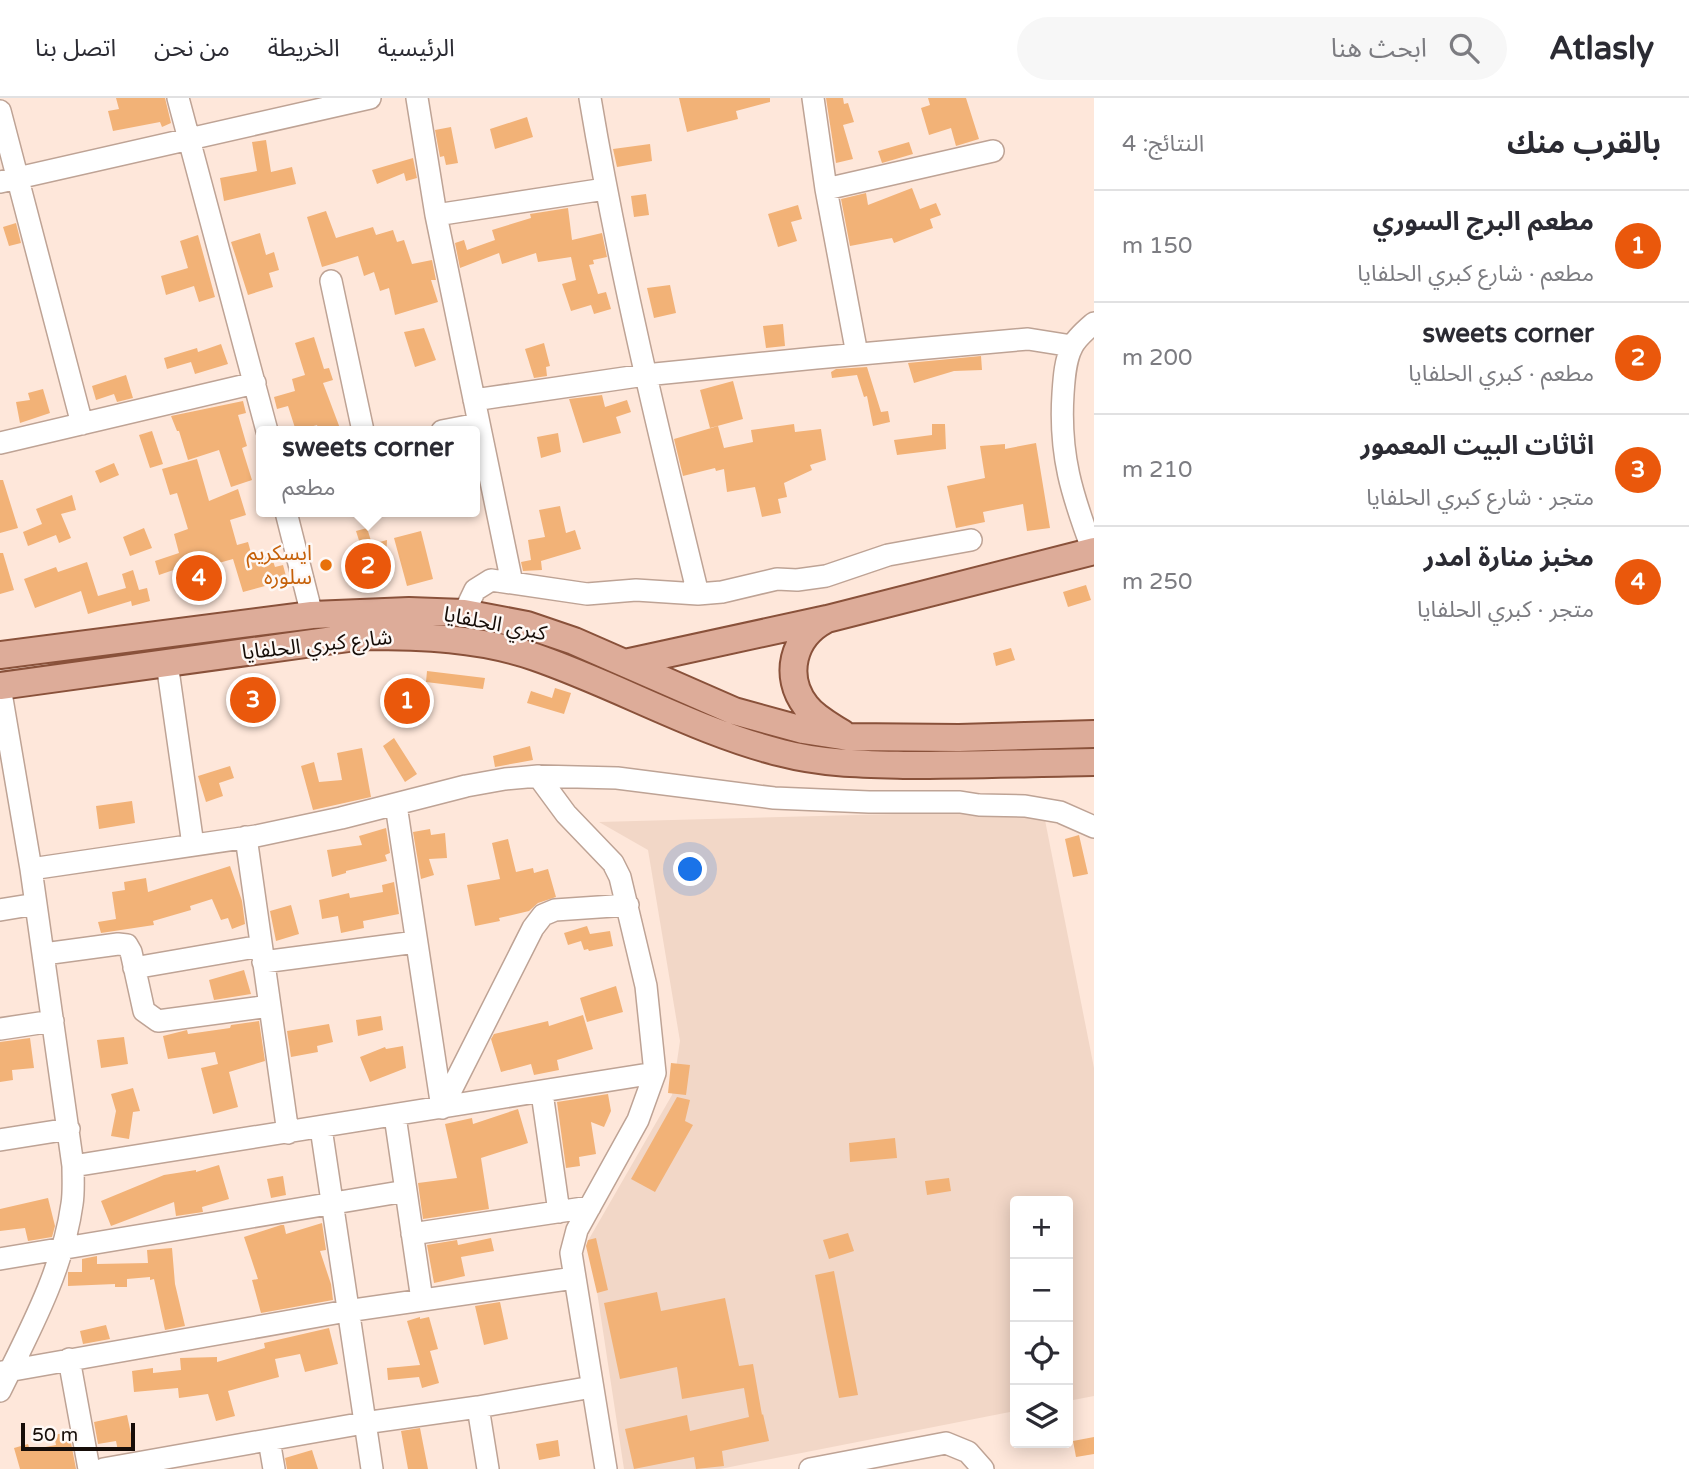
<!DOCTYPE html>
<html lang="ar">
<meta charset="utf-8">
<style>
body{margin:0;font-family:"Varela Round","Noto Sans Arabic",sans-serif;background:#f7f7f7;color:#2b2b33;direction:rtl}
.controls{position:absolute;right:21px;bottom:21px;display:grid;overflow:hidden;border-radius:7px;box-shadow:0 4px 18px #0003}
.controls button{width:63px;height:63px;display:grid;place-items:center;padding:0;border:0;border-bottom:2px solid #e1e1e2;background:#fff;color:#2b2b33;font:35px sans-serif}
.scale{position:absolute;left:21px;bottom:18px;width:114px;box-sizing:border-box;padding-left:7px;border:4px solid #160d08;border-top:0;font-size:19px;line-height:24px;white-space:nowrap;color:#160d08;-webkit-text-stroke:5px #fef8f5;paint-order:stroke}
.you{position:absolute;left:691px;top:772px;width:24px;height:24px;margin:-18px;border:5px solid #fff;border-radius:50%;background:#1a73e8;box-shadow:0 0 0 10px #1a73e833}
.badge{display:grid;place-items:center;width:46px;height:46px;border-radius:50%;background:#ea580c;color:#fff;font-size:23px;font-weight:700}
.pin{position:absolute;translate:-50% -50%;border:4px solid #fff;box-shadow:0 2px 7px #0006}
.popup{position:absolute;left:256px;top:328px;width:224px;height:91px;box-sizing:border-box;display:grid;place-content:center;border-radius:7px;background:#fff;filter:drop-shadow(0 2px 5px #0005);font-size:23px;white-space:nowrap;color:#7c7c81}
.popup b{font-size:26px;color:#2b2b33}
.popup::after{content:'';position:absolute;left:50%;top:100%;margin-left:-14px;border:14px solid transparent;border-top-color:#fff}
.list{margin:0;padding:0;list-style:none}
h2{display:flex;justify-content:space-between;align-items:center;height:91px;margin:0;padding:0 28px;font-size:30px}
h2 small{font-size:23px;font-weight:400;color:#7c7c81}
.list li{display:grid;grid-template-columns:46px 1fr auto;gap:21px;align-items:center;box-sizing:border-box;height:112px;padding:0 28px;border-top:2px solid #e1e1e2}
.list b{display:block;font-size:26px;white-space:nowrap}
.list p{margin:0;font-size:23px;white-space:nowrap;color:#7c7c81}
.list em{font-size:23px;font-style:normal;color:#7c7c81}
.icon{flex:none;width:38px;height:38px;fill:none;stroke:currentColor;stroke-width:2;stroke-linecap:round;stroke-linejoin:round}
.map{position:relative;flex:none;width:1094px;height:1371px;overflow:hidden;direction:ltr}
header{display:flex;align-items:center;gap:42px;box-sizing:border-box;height:98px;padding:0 35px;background:#fff;border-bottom:2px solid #e1e1e2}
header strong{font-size:33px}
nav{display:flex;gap:38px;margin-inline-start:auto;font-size:24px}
.search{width:490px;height:63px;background:#f7f7f7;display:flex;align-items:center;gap:18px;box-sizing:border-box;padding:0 24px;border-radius:38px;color:#7c7c81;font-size:26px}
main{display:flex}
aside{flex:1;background:#fff}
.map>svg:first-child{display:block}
.built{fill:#f2d7c7}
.building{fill:#f2b277}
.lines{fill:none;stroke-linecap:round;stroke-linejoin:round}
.minor-casing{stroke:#bea395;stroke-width:24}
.major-casing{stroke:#89513a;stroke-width:30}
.minor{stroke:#fff;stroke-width:21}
.major{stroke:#ddac99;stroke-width:26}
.food-dot{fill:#e8710a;stroke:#fef8f5;stroke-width:2.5}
.labels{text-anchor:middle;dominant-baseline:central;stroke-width:5;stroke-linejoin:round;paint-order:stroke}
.food-label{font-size:21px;fill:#c56008;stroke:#fef8f5;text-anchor:end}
.street-label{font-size:21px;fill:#160d08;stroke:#fef8f5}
</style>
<header>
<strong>Atlasly</strong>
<div class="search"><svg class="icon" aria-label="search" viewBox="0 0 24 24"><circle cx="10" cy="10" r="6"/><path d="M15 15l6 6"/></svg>ابحث هنا</div>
<nav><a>الرئيسية</a><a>الخريطة</a><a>من نحن</a><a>اتصل بنا</a></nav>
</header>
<main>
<aside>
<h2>بالقرب منك<small>النتائج: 4</small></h2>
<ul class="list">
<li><span class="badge">1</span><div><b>مطعم البرج السوري</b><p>مطعم · شارع كبري الحلفايا</p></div><em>150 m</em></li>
<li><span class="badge">2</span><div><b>sweets corner</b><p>مطعم · كبري الحلفايا</p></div><em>200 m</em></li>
<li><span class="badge">3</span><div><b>اثاثات البيت المعمور</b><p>متجر · شارع كبري الحلفايا</p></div><em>210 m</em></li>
<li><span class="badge">4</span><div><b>مخبز منارة امدر</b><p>متجر · كبري الحلفايا</p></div><em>250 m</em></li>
</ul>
</aside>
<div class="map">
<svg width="1094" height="1371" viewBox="0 0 1094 1371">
<rect width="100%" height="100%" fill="#fee7da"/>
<path class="built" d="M1043,712L1094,970V1298L1068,1303V1103H1015V1313L720,1371H624L589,1141L672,997L680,943L648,752L599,724Z"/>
<path class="building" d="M116,0H165L171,25L162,29L160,24L113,33L108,13L119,11Z
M679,0H770V4L736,13L738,21L687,34Z
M826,0H843L844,6L848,5L854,24L843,27L853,61L836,65Z
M928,0H966L979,41L956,48L951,30L929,37L921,10L930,7Z
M527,19L533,39L495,51L490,31Z
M451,29L458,65L446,67L444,58L440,59L435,32Z
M266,42L271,74L292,69L296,86L224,103L220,80L257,73L252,44Z
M909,44L913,56L882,65L878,53Z
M650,46L652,63L617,69L613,51Z
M413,60L417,80L406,83L404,75L377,86L372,72Z
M912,90L920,111L936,105L941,117L930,121L933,130L894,145L892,140L850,148L841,101L866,95L868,107Z
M646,96L649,117L634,119L631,98Z
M798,107L802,121L791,124L797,143L778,149L768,116Z
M568,110L572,142L602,135L607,159L593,162L594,166L589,167L598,196L606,194L611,211L594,216L591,207L571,213L562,186L576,182L571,159L538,164L536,155L502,166L499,155L460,170L455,145L464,142L467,152L495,142L492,132L531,120L530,116Z
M326,113L336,140L373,129L376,137L393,132L397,144L404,142L412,166L432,162L436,182H431L438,204L395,217L389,190L380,193L374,174L364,178L358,158L322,169L307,119Z
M16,125L21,145L9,148L3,129Z
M260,135L266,157L274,154L279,172L269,175L273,189L248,197L231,144Z
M198,137L215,199L199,204L194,188L166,197L161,178L188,170L180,143Z
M670,187L676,215L654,220L647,190Z
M783,226L785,248L766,250L763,228Z
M424,230L436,262L415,269L404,234Z
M314,239L324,271L329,270L333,282L323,285L341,333H319L317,327L296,333L288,308L277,311L274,299L295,293L292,281L305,277L295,245Z
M544,245L550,268L546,269L547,278L534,280L525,251Z
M221,246L228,266L195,276L191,264L167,271L164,260L197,250L198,254Z
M981,258L982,272L954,273L914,285L908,265Z
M867,269L881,314L888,313L890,324L873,328L867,298L864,299L857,277L832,280L831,274L836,271Z
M126,277L133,300L117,304L114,296L96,302L92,288Z
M733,283L743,321L710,330L700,292Z
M43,291L50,315L20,325L16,304L30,302L28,295Z
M602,297L605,309L627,302L631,314L616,319L621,335L583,345L569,301Z
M243,303L246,315L238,317L247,348L242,350L252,382L231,389L219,352L188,362L179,333H177L171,318Z
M794,326L795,334L821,331L826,362L810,367L812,372L784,385L787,399L778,401L781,415L762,419L755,389L727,394L724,371L716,373L715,370L683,378L674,341L718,328L724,350L753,344L751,332Z
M932,326H945L946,351L897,357L894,342L932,337Z
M152,333L163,366L150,370L139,337Z
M558,335L561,354L541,360L537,339Z
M1036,345L1050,430L1027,433L1023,406L983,414L985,424L956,430L947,388L985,380L980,348L1005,346V351Z
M197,361L209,403L238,391L246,417L230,422L237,447L248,444L253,462L271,457L275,469L283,467L287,482L243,494L233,461L190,473L188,467L159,477L155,463L179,455L174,436L188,431L177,395L170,397L162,371Z
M114,365L119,377L100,385L95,373Z
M0,382H3L18,430L0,435Z
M72,397L76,412L61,416L71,440L59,445L56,437L28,448L23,434L42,426L36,411Z
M560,408L566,435L575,432L581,451L541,463L542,472L523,473L521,464L531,462L528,442L545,439L539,412Z
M144,430L152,450L130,458L123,439Z
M367,430L372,446L387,442L385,482L373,481V478L351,477L352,454L363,455L356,433Z
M421,433L433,481L407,488L394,440Z
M0,455H3L14,492L0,496Z
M87,464L98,498L126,490L122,476L133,472L139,492L147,490L150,503L132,508L131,503L88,516L81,493L35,510L24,481L56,469L58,474Z
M1086,487L1091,502L1068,509L1063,494Z
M1011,550L1015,562L996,568L993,555Z
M427,573L485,580L483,591L426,584Z
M555,590L571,595L564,616L527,605L531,593L552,600Z
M394,640L417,676L405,684L383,648Z
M530,648L533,662L495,669L493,658Z
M362,650L371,699L313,712L301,668L314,664L319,684L342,682L337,655Z
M230,668L234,680L219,685L223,698L206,704L198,678Z
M132,703L135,725L99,731L96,708Z
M386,730L390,755L385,757L387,763L346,773V775L332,779L327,752L362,747L359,738Z
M430,731L431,737L445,735L447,760L429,761L434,777L421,781L413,734Z
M1079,737L1088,776L1073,779L1065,741Z
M508,741L516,774L533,770L534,775L548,771L556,799L538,805L529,813L499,820L500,823L475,828L467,787L500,781L492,745Z
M230,768L242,803L245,826L232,831L228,820L221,822L212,801L190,808L191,812L153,823L154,827L101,835L98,824L116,821L112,794L125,792L124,784L146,780L148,794Z
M394,784L399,816L363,823L364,830L341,835L338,818L322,821L319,802L349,795L350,800L383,794L382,787Z
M291,807L299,836L276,843L270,813Z
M587,828L590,836L610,833L613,848L589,853L588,851L584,852L581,843L568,847L564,835Z
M244,872L251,896L214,902L209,882Z
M616,888L623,914L587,924L580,900Z
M583,917L593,951L557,962L559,972L534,977L531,966L501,974L491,941L494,936L548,923L549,928Z
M381,918L383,932L358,938L356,922Z
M259,923L265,963L229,974L238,1009L213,1016L201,970L218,966L215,954L168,961L163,938L187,932L188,936L230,930L231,927Z
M329,926L333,944L317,948L318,954L291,959L287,933Z
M124,939L128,966L101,970L97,942Z
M30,940L34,970L12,972L13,982L0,984V944Z
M403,948L406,970L370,984L360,959L385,949L386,951Z
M671,965L690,967L686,997L668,995Z
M133,990L140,1013L133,1014L129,1041L111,1038L116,1013L111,996Z
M608,996L611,1013L604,1029L591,1024L596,1056L579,1059L580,1068L566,1070L557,1004Z
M677,999L690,1002L685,1023L693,1027L655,1094L631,1081Z
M518,1011L528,1045L481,1060L489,1111L423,1121L418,1085L457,1080L445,1026L472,1020L473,1026Z
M895,1040L897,1060L850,1064L849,1045Z
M219,1067L229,1101L202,1109L203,1114L176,1118L174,1104L111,1128L101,1103L164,1077L196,1072V1074Z
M283,1078L286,1097L271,1100L267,1081Z
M949,1080L951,1093L927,1097L925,1083Z
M48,1100L55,1128L52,1139L28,1143L25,1130L0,1133V1111Z
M322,1125L326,1152L320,1153L331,1186L333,1202L261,1215L252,1182L258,1181L244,1139L281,1127H284L286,1136Z
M848,1135L854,1153L829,1161L823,1142Z
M491,1140L494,1153L461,1159L465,1178L434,1185L427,1147L457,1142L458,1147Z
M596,1140L608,1192L597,1195L586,1148L588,1142Z
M172,1150L175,1186L185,1228L165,1232L154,1181L150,1182V1179L127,1181V1189H115V1186L68,1188V1174H82V1161L97,1158V1166L148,1165L147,1152Z
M834,1173L858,1297L839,1300L815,1177Z
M657,1194L661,1213L725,1200L739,1268L753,1266L762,1317L763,1316L769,1343L722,1353L724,1368L696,1371L694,1359L634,1371L625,1331L687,1317L690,1333L749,1319L744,1290L682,1301L677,1269L620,1281L604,1205Z
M500,1204L508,1241L484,1247L475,1208Z
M420,1219V1221L429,1219L438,1251L430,1253L439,1285L422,1290L419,1279L388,1282L387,1270L420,1267L407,1223Z
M106,1227L110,1241L83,1246L80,1233Z
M329,1230L338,1266L305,1274L300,1256L275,1261L279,1279L228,1293L235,1318L216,1323L208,1296L179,1300L178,1290L134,1294L132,1273L153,1270V1275L181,1272L180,1260L217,1259V1264L265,1250L264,1245Z
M127,1317L134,1350L118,1353L116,1343L98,1346L94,1324Z
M420,1330L428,1371H408L401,1333Z
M69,1334L76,1371H20L14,1350L28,1346L30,1352L56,1347L54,1337Z
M1094,1339V1356L1076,1359L1073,1343Z
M558,1342L560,1358L539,1362L536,1346Z
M312,1352L318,1371H287L285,1360Z"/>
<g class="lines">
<g class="minor-casing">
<path id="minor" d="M178,0L267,333
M417,0L436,117L512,485
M590,0C618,167 658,332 698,496
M813,0L826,91L857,256
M0,13L82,326
M0,84L370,0
M826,91L993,53
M436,117L605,91
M331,183L363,333
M474,302L645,277L816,260L1028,241L1072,248
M442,333L478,326
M0,345L255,285
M286,414L312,517
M1093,453C1072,397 1059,357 1063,296C1064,281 1065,262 1072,249C1076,240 1087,231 1094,225
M464,515L475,492L491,482L587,496L636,492L698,496L722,494L777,481L797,482L826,478L888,457L971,442
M167,565L193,747
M0,589L31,771L73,1068C73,1081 74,1094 72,1106C63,1172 29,1234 0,1293
M538,678L566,716L613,765L620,779L646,888L655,975L638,1022L577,1132L571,1155L606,1371
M396,707L442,1010
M246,739L288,1035
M31,771L256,738L341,720L466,688L505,681L538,678L617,680L774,700L869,704H960L979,707L1025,708L1060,714L1094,729
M0,812L36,806
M44,856L118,846L127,847L131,854L144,913L158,923L270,908
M263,864L416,844
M134,870L261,848
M0,931L53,923
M542,995L559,1114
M442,1010L533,830L543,817L555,812L628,807
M395,1018L422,1202
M321,1030L372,1371
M0,1042L69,1031
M73,1068L655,975
M412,1136L590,1109
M0,1161L406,1093
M69,1261L89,1371
M2,1274L347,1213L574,1180
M478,1309L488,1371
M269,1342L274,1371
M103,1371L364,1325L478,1309L592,1289
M810,1371L946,1345L968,1354L983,1371"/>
</g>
<g class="major-casing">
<path id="major" d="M825,522C793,539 783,578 806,608C815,620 829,627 842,635
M0,557L312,517L409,513L464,515L527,527L574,543L734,613L803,632L848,639L959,640L1094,636
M625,565L827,521L1094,453
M0,588L363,538C421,538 480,540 535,559C619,588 697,634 782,655C824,666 866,666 908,667C970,667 1032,665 1094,664"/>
</g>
<use href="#minor" class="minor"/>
<use href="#major" class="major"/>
</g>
<circle class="food-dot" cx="326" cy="467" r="7"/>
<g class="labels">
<g class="food-label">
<text x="312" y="455">ايسكريم<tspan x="312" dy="24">سلوره</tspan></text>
</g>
<g class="street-label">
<text transform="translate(495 526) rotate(11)">كبري الحلفايا</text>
<text transform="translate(317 547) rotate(-6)">شارع كبري الحلفايا</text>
</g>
</g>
</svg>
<div class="controls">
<button>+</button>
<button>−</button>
<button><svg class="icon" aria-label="locate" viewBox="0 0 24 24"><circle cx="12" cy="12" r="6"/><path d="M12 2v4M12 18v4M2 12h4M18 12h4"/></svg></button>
<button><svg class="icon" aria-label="layers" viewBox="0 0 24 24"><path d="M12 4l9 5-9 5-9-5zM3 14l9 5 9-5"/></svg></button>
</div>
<div class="scale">50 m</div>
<div class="you"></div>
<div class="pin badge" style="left:407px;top:603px">1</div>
<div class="pin badge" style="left:368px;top:468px">2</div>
<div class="popup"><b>sweets corner</b>مطعم</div>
<div class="pin badge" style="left:253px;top:602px">3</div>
<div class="pin badge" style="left:199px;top:480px">4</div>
</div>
</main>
